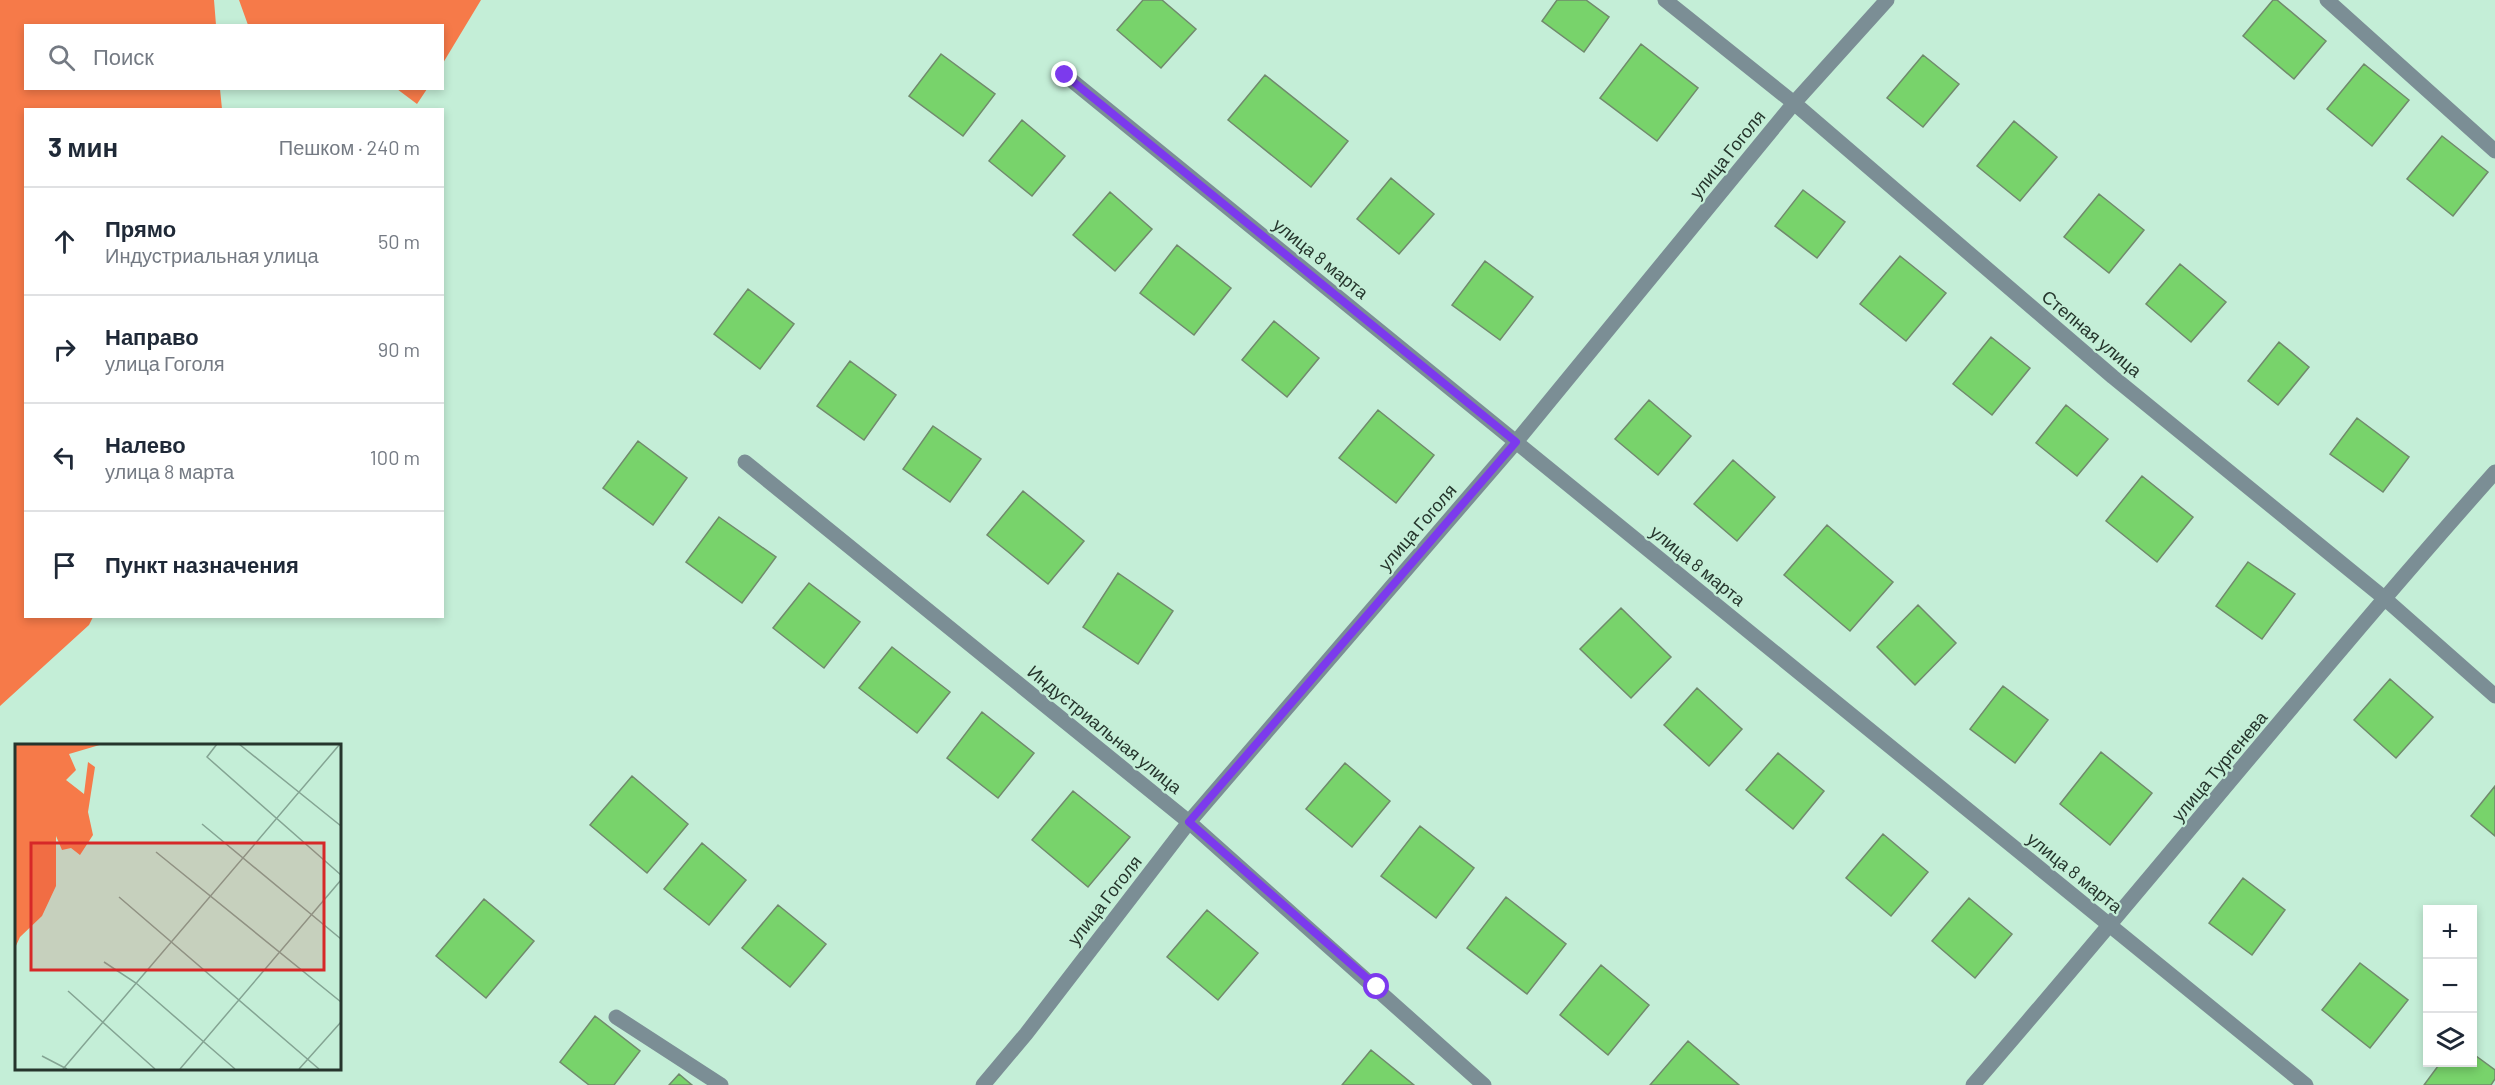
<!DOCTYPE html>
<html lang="ru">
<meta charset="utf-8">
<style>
body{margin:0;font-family:Barlow,sans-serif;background:#f2f2f3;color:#1f2937}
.controls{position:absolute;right:18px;bottom:18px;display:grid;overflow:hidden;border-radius:0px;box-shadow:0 3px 9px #0003}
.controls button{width:54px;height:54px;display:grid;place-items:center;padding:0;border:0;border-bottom:2px solid #e0e1e3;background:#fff;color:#1f2937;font:30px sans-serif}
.stop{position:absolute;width:18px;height:18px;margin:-14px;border:4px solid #7c3aed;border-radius:50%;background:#fff}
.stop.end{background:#7c3aed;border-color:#fff;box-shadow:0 2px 6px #0008}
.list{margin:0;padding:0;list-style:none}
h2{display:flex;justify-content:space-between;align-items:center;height:78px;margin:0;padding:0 24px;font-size:26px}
h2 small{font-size:20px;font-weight:400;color:#747a83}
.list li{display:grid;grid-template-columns:39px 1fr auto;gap:18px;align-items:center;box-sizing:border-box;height:108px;padding:0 24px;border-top:2px solid #e0e1e3}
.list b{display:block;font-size:22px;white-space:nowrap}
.list p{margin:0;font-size:20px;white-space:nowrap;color:#747a83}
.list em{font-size:20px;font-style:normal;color:#747a83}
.icon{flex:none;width:33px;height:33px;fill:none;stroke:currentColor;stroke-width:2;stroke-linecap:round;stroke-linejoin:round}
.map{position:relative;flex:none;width:2495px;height:1085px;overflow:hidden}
.search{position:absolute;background:#fff;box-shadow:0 3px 9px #0003;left:24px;top:24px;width:420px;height:66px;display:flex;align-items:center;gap:15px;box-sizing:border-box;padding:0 21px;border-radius:0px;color:#747a83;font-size:22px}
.panel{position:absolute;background:#fff;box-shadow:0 3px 9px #0003;left:24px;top:108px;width:420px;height:510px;border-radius:0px}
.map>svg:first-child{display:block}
.forest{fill:#f67a49}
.building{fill:#78d36b;stroke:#708a6c;stroke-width:1.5}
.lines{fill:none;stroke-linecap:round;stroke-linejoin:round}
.minor{stroke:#7b8e95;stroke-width:15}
.route{stroke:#7c3aed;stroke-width:8}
.labels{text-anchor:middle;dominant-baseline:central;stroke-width:4.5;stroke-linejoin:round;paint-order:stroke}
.street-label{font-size:18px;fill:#25352c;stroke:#c4eed7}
.inset-road{fill:none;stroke:#84a493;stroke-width:1.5}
.view{fill:#d62828;fill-opacity:0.15;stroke:#d62828;stroke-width:3}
.inset-edge{fill:none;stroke:#25352c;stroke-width:3}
</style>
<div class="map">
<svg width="2495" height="1085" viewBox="0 0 2495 1085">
<rect width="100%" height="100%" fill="#c4eed7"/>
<path class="forest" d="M0,0H214L216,25L26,26V88L220,89L222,109L26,110V616L93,617L89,625L0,706Z
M239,0H481L443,63L442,26L248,25Z
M397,89H427L417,104Z"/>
<path class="building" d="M1143,0H1162L1196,29L1161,68L1117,30Z
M1557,0H1586L1609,17L1584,52L1542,21Z
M2273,0H2277L2326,41L2294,79L2243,36Z
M1641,44L1698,88L1657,141L1600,98Z
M941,54L995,94L963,136L909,96Z
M1923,55L1959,84L1923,127L1887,98Z
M2364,64L2409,100L2372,146L2327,109Z
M1265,75L1348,141L1311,187L1228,120Z
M1022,120L1065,156L1032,196L989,161Z
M2014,121L2057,157L2020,201L1977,166Z
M2442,136L2488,172L2453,216L2407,179Z
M1391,178L1434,214L1399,254L1357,219Z
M1803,190L1845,222L1817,258L1775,226Z
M1110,192L1152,229L1115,271L1073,235Z
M2099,194L2144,230L2109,273L2064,237Z
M1177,245L1231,288L1194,335L1140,293Z
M1900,256L1946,293L1906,341L1860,304Z
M1485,261L1533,297L1500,340L1452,305Z
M2180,264L2226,302L2191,342L2146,304Z
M748,289L794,324L760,369L714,334Z
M1274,321L1319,358L1287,397L1242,360Z
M1991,337L2030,368L1992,415L1953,384Z
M2279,342L2309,367L2278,405L2248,381Z
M850,361L896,395L864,440L817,406Z
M1649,400L1691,436L1658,475L1615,439Z
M2066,405L2108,439L2077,476L2036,443Z
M1378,410L1434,455L1396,503L1339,458Z
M2357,418L2409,457L2383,492L2330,454Z
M933,426L981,459L950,502L903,469Z
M638,441L687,478L653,525L603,488Z
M1733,460L1775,497L1737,541L1694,504Z
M2142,476L2193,517L2157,562L2106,521Z
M1023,491L1084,541L1048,584L987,535Z
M719,517L776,557L742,603L686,562Z
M1827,525L1893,582L1850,631L1784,575Z
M2248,562L2295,594L2262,639L2216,606Z
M1118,573L1173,611L1138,664L1083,627Z
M809,583L860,622L824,668L773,628Z
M1918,605L1956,643L1915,685L1877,647Z
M1621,608L1671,657L1631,698L1580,649Z
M892,647L950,692L917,733L859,688Z
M2390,679L2433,717L2396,758L2354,720Z
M2003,686L2048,720L2015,763L1970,729Z
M1697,688L1742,729L1709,766L1664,725Z
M982,712L1034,753L998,798L947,758Z
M2101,752L2152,793L2110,845L2060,804Z
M1778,753L1824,791L1793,829L1746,790Z
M1345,763L1390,801L1352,847L1306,809Z
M632,776L688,824L647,873L590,825Z
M2495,786V836L2471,816Z
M1073,791L1130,837L1088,887L1032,840Z
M1420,826L1474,868L1436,918L1381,876Z
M1883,834L1928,872L1891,916L1846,878Z
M702,843L746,880L709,925L664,889Z
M2243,878L2285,910L2252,955L2209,923Z
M1506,897L1566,944L1527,994L1467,948Z
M1969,898L2012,934L1975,978L1932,941Z
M484,899L534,941L486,998L436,956Z
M778,905L826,944L790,987L742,948Z
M1207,910L1258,953L1218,1000L1167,957Z
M2360,963L2408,1000L2370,1048L2322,1010Z
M1601,965L1649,1005L1608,1055L1560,1015Z
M595,1016L640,1051L614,1085H589L560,1062Z
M1688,1041L1739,1085H1650Z
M1371,1050L1414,1085H1342Z
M2472,1053L2495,1070V1079L2491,1085H2424L2441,1062H2472Z
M679,1074L692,1085H669Z"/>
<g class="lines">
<path class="minor" d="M1665,0L1794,103L2113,377L2383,597L2495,696
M2327,0L2495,151
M1065,75L2306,1085
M745,462L1189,822L1484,1085
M616,1017L721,1085
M983,1085L1026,1034L1189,822L1516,442L1794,103L1887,0
M1973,1085C2149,882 2317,672 2495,472"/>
</g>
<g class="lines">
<path class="route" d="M1065,75L1516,442L1189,822L1377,987"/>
</g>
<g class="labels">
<g class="street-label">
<text transform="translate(1727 154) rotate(-51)">улица Гоголя</text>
<text transform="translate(1321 258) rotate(39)">улица 8 марта</text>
<text transform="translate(2092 333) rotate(40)">Степная улица</text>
<text transform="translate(1417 527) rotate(-49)">улица Гоголя</text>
<text transform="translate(1698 565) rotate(39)">улица 8 марта</text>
<text transform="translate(1105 729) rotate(39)">Индустриальная улица</text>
<text transform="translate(2219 766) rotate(-50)">улица Тургенева</text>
<text transform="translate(2075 872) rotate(39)">улица 8 марта</text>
<text transform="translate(1104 900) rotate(-52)">улица Гоголя</text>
</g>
</g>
<g transform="translate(15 744)">
<rect width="326" height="326" fill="#c4eed7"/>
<path d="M0,0H88L54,10L61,26L51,36L69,50L73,18L80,23L73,68L78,91L65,111L56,104L47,106L41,92V142L27,172L5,193L0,204Z" fill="#f67a49"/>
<path class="inset-road" d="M202,0L192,13L326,131M224,0L326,82M187,80L326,195M141,108L326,258M104,153L304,325M89,218L121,239L220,325M53,247L140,325M27,312L52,325M48,325L325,0M165,325L326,136M284,325L326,278"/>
<path class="view" d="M16,99H309V226H16Z"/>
<rect width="326" height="326" class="inset-edge"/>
</g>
</svg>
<div class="controls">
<button>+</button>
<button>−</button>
<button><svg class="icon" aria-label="layers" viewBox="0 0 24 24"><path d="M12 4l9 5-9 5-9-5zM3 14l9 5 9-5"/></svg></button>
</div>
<div class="stop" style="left:1377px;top:987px"></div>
<div class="stop end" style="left:1065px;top:75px"></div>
<div class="search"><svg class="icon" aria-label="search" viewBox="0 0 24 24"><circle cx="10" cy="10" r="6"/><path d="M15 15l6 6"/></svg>Поиск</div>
<section class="panel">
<h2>3 мин<small>Пешком · 240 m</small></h2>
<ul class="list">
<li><svg class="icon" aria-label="ahead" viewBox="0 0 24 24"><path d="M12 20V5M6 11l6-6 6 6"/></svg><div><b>Прямо</b><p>Индустриальная улица</p></div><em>50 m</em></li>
<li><svg class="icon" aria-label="right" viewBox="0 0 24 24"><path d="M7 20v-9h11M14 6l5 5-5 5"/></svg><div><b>Направо</b><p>улица Гоголя</p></div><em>90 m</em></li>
<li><svg class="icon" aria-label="left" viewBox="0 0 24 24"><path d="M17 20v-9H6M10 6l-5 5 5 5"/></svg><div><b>Налево</b><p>улица 8 марта</p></div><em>100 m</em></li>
<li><svg class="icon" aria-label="arrive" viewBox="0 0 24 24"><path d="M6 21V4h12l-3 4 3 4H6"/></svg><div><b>Пункт назначения</b></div></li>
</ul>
</section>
</div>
